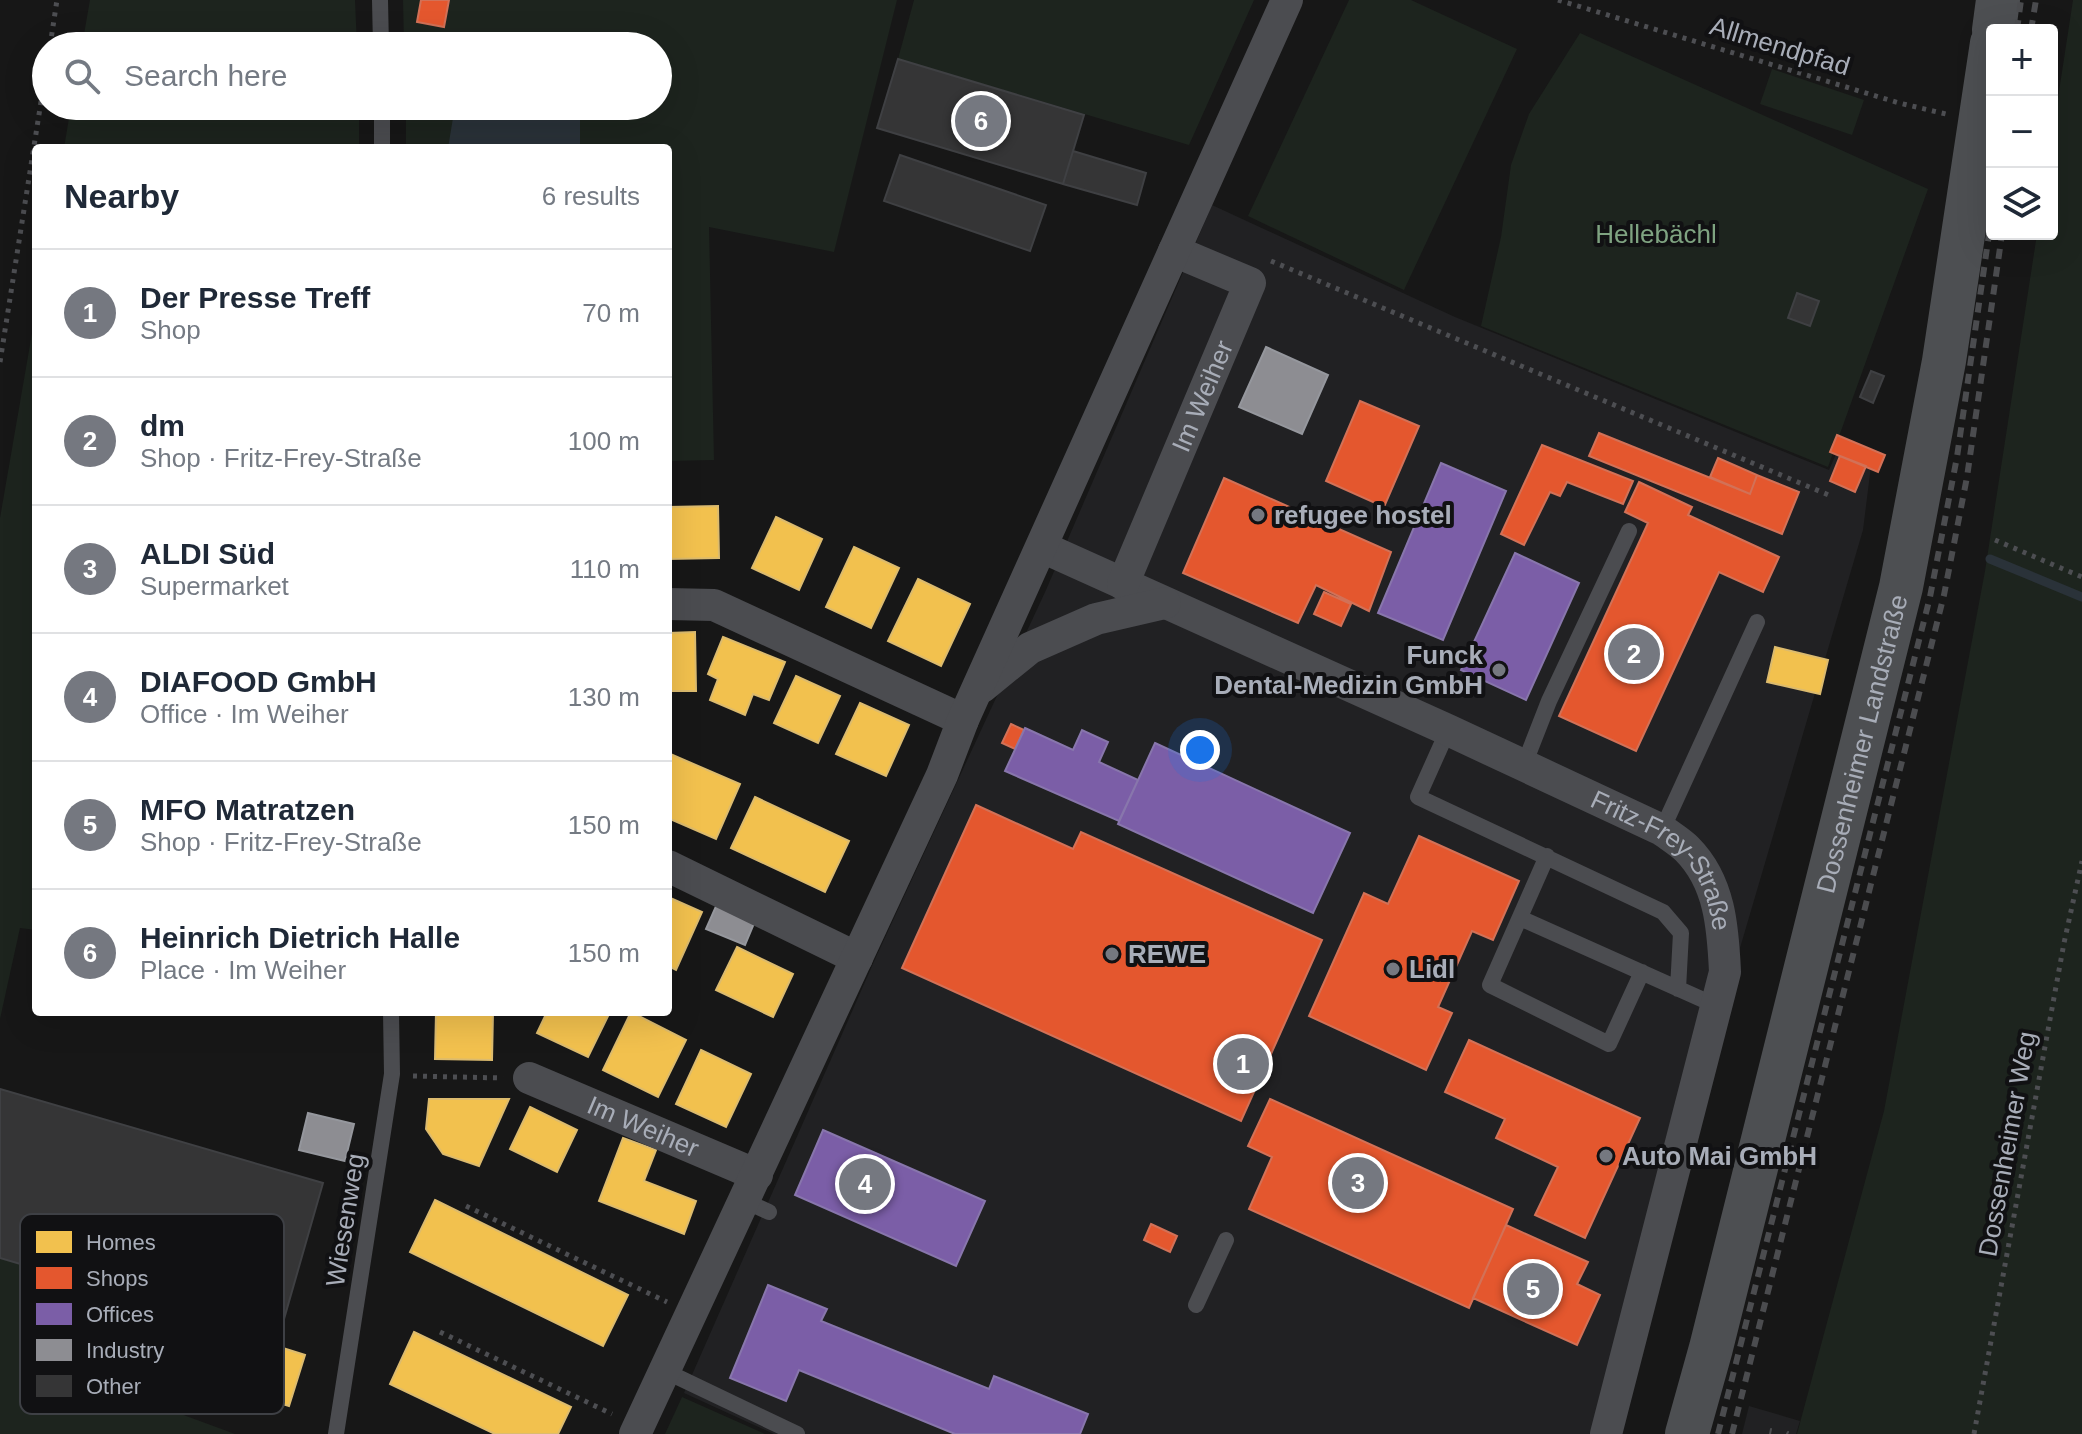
<!DOCTYPE html>
<meta charset="utf-8">
<style>
body{margin:0;font-family:Arial,sans-serif;background:#f6f6f7;color:#1f2937}
.controls{position:absolute;right:24px;top:24px;display:grid;overflow:hidden;border-radius:8px;box-shadow:0 8px 32px #0002}
.controls button{width:72px;height:72px;display:grid;place-items:center;padding:0;border:0;border-bottom:2px solid #e0e1e3;background:#fff;color:#1f2937;font:40px sans-serif}
.you{position:absolute;left:1200px;top:750px;width:28px;height:28px;margin:-20px;border:6px solid #fff;border-radius:50%;background:#1a73e8;box-shadow:0 0 0 12px #1a73e833}
.badge{display:grid;place-items:center;width:52px;height:52px;border-radius:50%;background:#757880;color:#fff;font-size:26px;font-weight:700}
.pin{position:absolute;translate:-50% -50%;border:4px solid #fff;box-shadow:0 2px 8px #0006}
.list{margin:0;padding:0;list-style:none}
h2{display:flex;justify-content:space-between;align-items:center;height:104px;margin:0;padding:0 32px;font-size:34px}
h2 small{font-size:26px;font-weight:400;color:#747a83}
.list li{display:grid;grid-template-columns:52px 1fr auto;gap:24px;align-items:center;box-sizing:border-box;height:128px;padding:0 32px;border-top:2px solid #e0e1e3}
.list b{display:block;font-size:30px;white-space:nowrap}
.list p{margin:0;font-size:26px;white-space:nowrap;color:#747a83}
.list em{font-size:26px;font-style:normal;color:#747a83}
.icon{flex:none;width:44px;height:44px;fill:none;stroke:currentColor;stroke-width:2;stroke-linecap:round;stroke-linejoin:round}
.map{position:relative;flex:none;width:2082px;height:1434px;overflow:hidden}
.search{position:absolute;background:#fff;box-shadow:0 8px 32px #0002;left:32px;top:32px;width:640px;height:88px;display:flex;align-items:center;gap:20px;box-sizing:border-box;padding:0 28px;border-radius:44px;color:#747a83;font-size:30px}
.panel{position:absolute;background:#fff;box-shadow:0 8px 32px #0002;left:32px;top:144px;width:640px;height:872px;border-radius:8px}
.map>svg:first-child{display:block}
.built{fill:#212123}
.green{fill:#1d241e}
.water{fill:#2a3239}
.homes{fill:#f2c14e;stroke:#dcbb6e;stroke-width:2}
.shops{fill:#e4572e;stroke:#d27157;stroke-width:2}
.offices{fill:#7b5ea7;stroke:#8876ac;stroke-width:2}
.industry{fill:#8d8d92;stroke:#95979d;stroke-width:2}
.lines{fill:none;stroke-linecap:round;stroke-linejoin:round}
.stream{stroke:#2a3239;stroke-width:9}
.building{fill:#353536;stroke:#3f4043;stroke-width:2}
.path{stroke:#4d4e52;stroke-width:5;stroke-dasharray:4 6;stroke-linecap:butt}
.service{stroke:#4b4c50;stroke-width:16}
.minor{stroke:#4b4c50;stroke-width:32}
.primary{stroke:#4d4f52;stroke-width:44}
.tram{stroke:#4b4c4f;stroke-width:2}
.rail{stroke:#4b4c4f;stroke-width:6;stroke-dasharray:10 8;stroke-linecap:butt}
.poi-dot{fill:#757880;stroke:#111113;stroke-width:3}
.labels{text-anchor:middle;dominant-baseline:central;stroke-width:8;stroke-linejoin:round;paint-order:stroke}
.street-label{font-size:26px;fill:#a8adb8;stroke:#111113}
.park-label{font-size:26px;fill:#7fa381;stroke:#111113}
.poi-label{font-size:26px;font-weight:bold;fill:#a8adb8;stroke:#111113;text-anchor:start}
.key{fill:#111113;stroke:#3e4045;stroke-width:2}
.key-label{font-size:22px;fill:#a8adb8}
</style>
<div class="map">
<svg width="2082" height="1434" viewBox="0 0 2082 1434">
<rect width="100%" height="100%" fill="#171717"/>
<path class="built" d="M1212,205L1455,317L1829,470L1837,452L1871,466L1863,530L1597,1434H774L684,1393L876,957L1046,590Z
M1749,1406L1800,1421L1796,1434H1742Z"/>
<path class="green" d="M90,0H355L357,46H82Z
M403,0H897L834,252L709,227L714,460L668,461V148H406V106H658V46H404Z
M914,0H1254L1189,145L898,59Z
M1349,0H1411L1517,49L1404,290L1248,216Z
M2073,0H2082V1434H1797L1884,1111L1985,571L2037,234H2052V137Z
M1580,33L1928,189L1828,467L1481,326L1501,237L1511,165L1529,114Z
M1772,69L1864,100L1852,135L1760,104Z
M71,106H359V148H64Z
M36,310V930L20,928L0,1019V518Z
M0,1258L179,1311L151,1403L235,1434H0Z
M682,1397L765,1434H665Z"/>
<path class="water" d="M455,106H500L505,112L522,114L537,106H573L580,116V148H448Z"/>
<path class="homes" d="M718,506L719,558L668,559V507Z
M776,517L822,539L799,590L752,568Z
M854,547L899,568L871,628L826,607Z
M918,579L970,604L941,666L888,641Z
M695,632L696,691H668V633Z
M723,637L785,662L769,700L753,694L745,715L710,700L718,679L708,674Z
M1775,647L1828,660L1820,694L1767,682Z
M796,676L840,696L818,743L774,723Z
M860,703L909,725L886,776L836,754Z
M668,753L740,784L716,839L668,818Z
M755,797L849,841L825,892L731,848Z
M668,897L702,912L676,970L668,966Z
M737,947L793,974L773,1017L716,990Z
M436,1012H493L492,1060L435,1059Z
M547,1012H610L588,1057L537,1033Z
M631,1012L686,1040L658,1097L603,1070Z
M701,1050L751,1074L726,1127L676,1104Z
M429,1099H509L479,1166L443,1154L426,1129Z
M530,1107L577,1130L557,1172L510,1149Z
M623,1138L656,1150L644,1181L696,1201L684,1234L599,1201Z
M435,1200L628,1295L603,1346L410,1252Z
M414,1332L571,1407L558,1434H495L390,1384Z
M254,1339L305,1355L289,1406L237,1390Z"/>
<path class="shops" d="M421,0H449L444,27L417,22Z
M449,33V46H414V34Z
M1360,401L1419,426L1384,507L1326,481Z
M1599,433L1750,494L1757,475L1799,492L1782,534L1589,456Z
M1837,435L1885,455L1878,472L1830,452Z
M1542,445L1633,481L1623,504L1567,482L1560,496L1550,492L1524,545L1501,534Z
M1840,456L1866,466L1855,492L1830,481Z
M1718,458L1757,475L1750,494L1710,477Z
M1224,478L1391,552L1369,611L1316,585L1298,623L1183,573Z
M1639,482L1692,507L1688,515L1779,557L1763,592L1719,572L1636,751L1559,716L1648,523L1625,512Z
M1324,592L1351,604L1341,626L1314,614Z
M1011,724L1024,730L1015,749L1002,743Z
M976,805L1073,849L1081,832L1322,940L1241,1121L902,968Z
M1419,836L1519,881L1493,940L1472,931L1438,1007L1452,1013L1426,1070L1309,1016L1364,893L1388,904Z
M1469,1040L1640,1118L1585,1238L1535,1215L1558,1167L1496,1138L1505,1119L1445,1092Z
M1270,1099L1513,1209L1469,1308L1249,1209L1272,1157L1248,1146Z
M1151,1224L1177,1236L1170,1252L1144,1240Z
M1506,1225L1588,1262L1577,1284L1600,1295L1577,1345L1473,1298Z"/>
<path class="offices" d="M1441,463L1506,491L1443,640L1378,613Z
M1515,553L1579,583L1526,700L1461,670Z
M1025,728L1073,750L1082,730L1108,742L1099,762L1138,780L1119,821L1005,771Z
M1155,743L1350,833L1313,913L1118,824Z
M823,1130L985,1201L956,1266L795,1195Z
M768,1285L827,1309L821,1321L989,1389L994,1376L1088,1414L1080,1434H955L799,1370L786,1401L730,1378Z"/>
<path class="industry" d="M1266,347L1328,375L1302,434L1239,407Z
M717,904L755,921L745,945L706,929Z
M308,1113L354,1124L345,1161L299,1150Z"/>
<g class="lines">
<path class="stream" d="M1990,559L2082,597"/>
</g>
<path class="building" d="M898,59L1084,115L1063,184L877,128Z
M1073,151L1146,173L1137,205L1063,184Z
M900,155L1046,205L1030,251L884,201Z
M1797,293L1819,301L1810,326L1788,318Z
M1871,371L1884,376L1873,403L1860,397Z
M0,1089L323,1183L278,1340L0,1258Z"/>
<g class="lines">
<path class="path" d="M1558,0L1899,103L1946,114
M50,46L57,0
M1271,261L1831,496
M0,362L46,70
M1995,540L2082,577
M413,1076L503,1078
M466,1206L667,1302
M440,1332L612,1414
M1974,1434L2064,943L2082,861"/>
<path class="service" d="M380,0L381,46
M382,106V148
M1448,730L1418,797L1663,912L1681,933L1678,989
M1524,765L1549,701L1629,531
M1662,830L1757,622
M1547,856L1490,985L1609,1044L1642,972
M1520,918L1717,1006
M745,1201L769,1212
M1196,1305L1226,1240
M665,1371L797,1434
M336,1434L392,1074L391,1012"/>
<g class="minor">
<path id="s1" d="M1042,547L1448,730L1662,830C1670,836 1680,842 1687,849C1720,882 1723,928 1725,972L1606,1434"/>
<path id="s2" d="M1123,584L1250,283L1174,251"/>
<path d="M668,604L714,605L963,720"/>
<path d="M982,687L1030,648L1096,619L1165,603"/>
<path d="M668,866L857,958"/>
<path id="s3" d="M529,1078L757,1175"/>
<path d="M635,1434L942,775L963,720L1287,0"/>
</g>
<g class="primary">
<path d="M1994,30L1998,0"/>
<path id="s4" d="M1687,1434L1711,1348L1901,587L1944,361L1992,43"/>
</g>
<path class="tram" d="M1770,1434L1771,1429
M1787,1434L1788,1432"/>
<path class="rail" d="M2017,30L2021,0
M2031,30L2036,0
M1718,1434L1930,597L1957,457L1992,213
M1732,1434L1944,595L1967,477L2002,234"/>
</g>
<g class="poi-dot">
<circle cx="1258" cy="515" r="8"/>
<circle cx="1499" cy="670" r="8"/>
<circle cx="1112" cy="954" r="8"/>
<circle cx="1393" cy="969" r="8"/>
<circle cx="1606" cy="1156" r="8"/>
</g>
<g class="labels">
<g class="street-label">
<text transform="translate(1780 46) rotate(17)">Allmendpfad</text>
<text stroke="none"><textPath href="#s2" startOffset="204">Im Weiher</textPath></text>
<text stroke="none"><textPath href="#s4" startOffset="712">Dossenheimer Landstraße</textPath></text>
<text stroke="none"><textPath href="#s1" startOffset="704">Fritz-Frey-Straße</textPath></text>
<text stroke="none"><textPath href="#s3" startOffset="124">Im Weiher</textPath></text>
<text transform="translate(2007 1144) rotate(-80)">Dossenheimer Weg</text>
<text transform="translate(345 1220) rotate(-81)">Wiesenweg</text>
</g>
<g class="park-label">
<text x="1656" y="234">Hellebächl</text>
</g>
<g class="poi-label">
<text x="1274" y="515">refugee hostel</text>
<text x="1483" y="655" text-anchor="end">Funck<tspan x="1483" dy="30">Dental-Medizin GmbH</tspan></text>
<text x="1128" y="954">REWE</text>
<text x="1409" y="969">Lidl</text>
<text x="1622" y="1156">Auto Mai GmbH</text>
</g>
</g>
<rect x="20" y="1214" width="264" height="200" rx="12" class="key"/>
<rect x="36" y="1231" width="36" height="22" fill="#f2c14e"/>
<rect x="36" y="1267" width="36" height="22" fill="#e4572e"/>
<rect x="36" y="1303" width="36" height="22" fill="#7b5ea7"/>
<rect x="36" y="1339" width="36" height="22" fill="#8d8d92"/>
<rect x="36" y="1375" width="36" height="22" fill="#353536"/>
<g class="key-label">
<text x="86" y="1250">Homes</text>
<text x="86" y="1286">Shops</text>
<text x="86" y="1322">Offices</text>
<text x="86" y="1358">Industry</text>
<text x="86" y="1394">Other</text>
</g>
</svg>
<div class="controls">
<button>+</button>
<button>−</button>
<button><svg class="icon" aria-label="layers" viewBox="0 0 24 24"><path d="M12 4l9 5-9 5-9-5zM3 14l9 5 9-5"/></svg></button>
</div>
<div class="you"></div>
<div class="pin badge" style="left:1243px;top:1064px">1</div>
<div class="pin badge" style="left:1634px;top:654px">2</div>
<div class="pin badge" style="left:1358px;top:1183px">3</div>
<div class="pin badge" style="left:865px;top:1184px">4</div>
<div class="pin badge" style="left:1533px;top:1289px">5</div>
<div class="pin badge" style="left:981px;top:121px">6</div>
<div class="search"><svg class="icon" aria-label="search" viewBox="0 0 24 24"><circle cx="10" cy="10" r="6"/><path d="M15 15l6 6"/></svg>Search here</div>
<section class="panel">
<h2>Nearby<small>6 results</small></h2>
<ul class="list">
<li><span class="badge">1</span><div><b>Der Presse Treff</b><p>Shop</p></div><em>70 m</em></li>
<li><span class="badge">2</span><div><b>dm</b><p>Shop · Fritz-Frey-Straße</p></div><em>100 m</em></li>
<li><span class="badge">3</span><div><b>ALDI Süd</b><p>Supermarket</p></div><em>110 m</em></li>
<li><span class="badge">4</span><div><b>DIAFOOD GmbH</b><p>Office · Im Weiher</p></div><em>130 m</em></li>
<li><span class="badge">5</span><div><b>MFO Matratzen</b><p>Shop · Fritz-Frey-Straße</p></div><em>150 m</em></li>
<li><span class="badge">6</span><div><b>Heinrich Dietrich Halle</b><p>Place · Im Weiher</p></div><em>150 m</em></li>
</ul>
</section>
</div>
